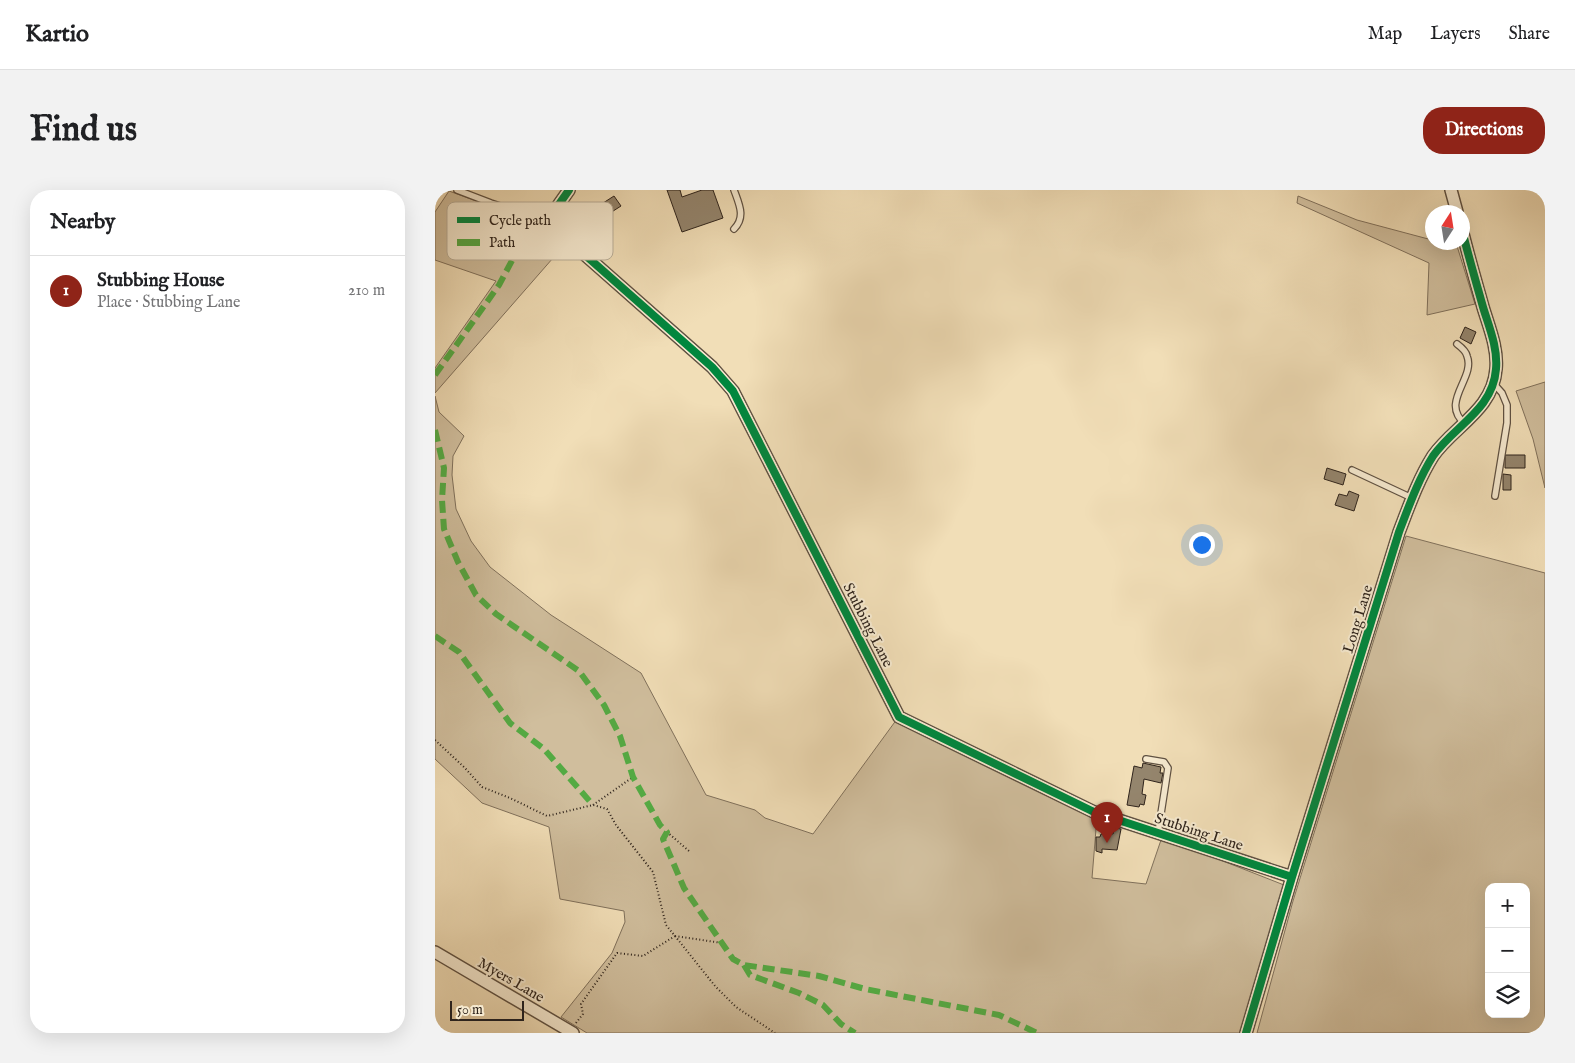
<!DOCTYPE html>
<meta charset="utf-8">
<style>
body{margin:0;font-family:"IM FELL English",serif;background:#f2f2f2;color:#202124}
.controls{position:absolute;right:15px;bottom:15px;display:grid;overflow:hidden;border-radius:10px;box-shadow:0 5px 20px #0002}
.controls button{width:45px;height:45px;display:grid;place-items:center;padding:0;border:0;border-bottom:1px solid #e0e0e0;background:#fff;color:#202124;font:25px sans-serif}
.compass{position:absolute;left:990px;top:15px;width:45px;height:45px;border-radius:50%;background:#fff;box-shadow:0 5px 20px #0002;rotate:12deg}
.scale{position:absolute;left:15px;bottom:12px;width:74px;box-sizing:border-box;padding-left:5px;border:2px solid #2f241c;border-top:0;font-size:14px;line-height:18px;white-space:nowrap;color:#2f241c;-webkit-text-stroke:4px #f6ead0;paint-order:stroke}
.you{position:absolute;left:766px;top:354px;width:18px;height:18px;margin:-12px;border:4px solid #fff;border-radius:50%;background:#1a73e8;box-shadow:0 0 0 8px #1a73e833}
.badge{display:grid;place-items:center;width:32px;height:32px;border-radius:50%;background:#8f2418;color:#fff;font-size:16px;font-weight:700}
.pin{position:absolute;translate:-50% -41px;filter:drop-shadow(0 1px 2px #0008)}
.pin::after{content:'';position:absolute;top:26px;width:18px;height:15px;background:inherit;clip-path:polygon(0 0,100% 0,50% 100%)}
.list{margin:0;padding:0;list-style:none}
h2{display:flex;justify-content:space-between;align-items:center;height:65px;margin:0;padding:0 20px;font-size:21px}
h2 small{font-size:16px;font-weight:400;color:#757577}
.list li{display:grid;grid-template-columns:32px 1fr auto;gap:15px;align-items:center;box-sizing:border-box;height:70px;padding:0 20px;border-top:1px solid #e0e0e0}
.list b{display:block;font-size:19px;white-space:nowrap}
.list p{margin:0;font-size:16px;white-space:nowrap;color:#757577}
.list em{font-size:16px;font-style:normal;color:#757577}
.icon{flex:none;width:28px;height:28px;fill:none;stroke:currentColor;stroke-width:2;stroke-linecap:round;stroke-linejoin:round}
.map{position:relative;flex:none;width:1110px;height:843px;overflow:hidden;border-radius:20px}
header{display:flex;align-items:center;gap:30px;box-sizing:border-box;height:70px;padding:0 25px;background:#fff;border-bottom:1px solid #e0e0e0}
header strong{font-size:24px}
nav{display:flex;gap:28px;margin-inline-start:auto;font-size:18px}
.intro{display:flex;align-items:center;justify-content:space-between;box-sizing:border-box;height:120px;padding:0 30px}
h1{margin:0;font-size:35px}
.button{padding:12px 22px;border-radius:20px;background:#8f2418;color:#fff;font-size:18px;font-weight:700}
main{display:flex;gap:30px;padding:0 30px}
aside{flex:1;background:#fff;border-radius:20px;box-shadow:0 5px 20px #0002}
.map>svg:first-child{display:block}
.green{fill:#d0be9d;stroke:#80715c;fill-rule:evenodd}
.building{fill:#94856d;stroke:#2f241c}
.lines{fill:none;stroke-linecap:round;stroke-linejoin:round}
.service-casing{stroke:#605243;stroke-width:8}
.minor-casing{stroke:#605243;stroke-width:14}
.path{stroke:#2f241c;stroke-width:2;stroke-dasharray:1 2.5;stroke-linecap:butt}
.service{stroke:#f6ead0;stroke-width:5.5}
.minor{stroke:#f6ead0;stroke-width:11}
.quiet{stroke:#54aa43;stroke-width:6;stroke-dasharray:12 6;stroke-linecap:butt}
.cycleway-casing{stroke:#f6ead0;stroke-width:11}
.cycleway{stroke:#00873e;stroke-width:8}
.labels{text-anchor:middle;dominant-baseline:central;stroke-width:4;stroke-linejoin:round;paint-order:stroke}
.street-label{font-size:15px;fill:#2f241c;stroke:#f6ead0}
.key{fill:#f6ead0;stroke:#baaf9a;stroke-width:1}
.key-label{font-size:14px;fill:#2f241c}
</style>
<header>
<strong>Kartio</strong>
<nav><a>Map</a><a>Layers</a><a>Share</a></nav>
</header>
<div class="intro"><h1>Find us</h1><a class="button">Directions</a></div>
<main>
<aside>
<h2>Nearby<small></small></h2>
<ul class="list">
<li><span class="badge">1</span><div><b>Stubbing House</b><p>Place · Stubbing Lane</p></div><em>210 m</em></li>
</ul>
</aside>
<div class="map">
<svg width="1110" height="843" viewBox="0 0 1110 843">
<rect width="100%" height="100%" fill="#f1deb7"/>
<filter id="stains"><feTurbulence type="fractalNoise" baseFrequency=".004" numOctaves="4"/><feColorMatrix values="0 0 0 0 .2 0 0 0 0 .09 0 0 0 0 .02 0 0 0 .5 -.17"/></filter>
<radialGradient id="worn" r=".72"><stop offset=".6" stop-color="#630" stop-opacity="0"/><stop offset="1" stop-color="#630" stop-opacity=".3"/></radialGradient>
<path class="green" d="M14,1L107,35L132,52L0,203V178L61,91L0,70V22Z
M863,6L922,30L997,50L998,52L1007,53L1022,56L1040,114L992,125L994,73L862,13Z
M1110,192V298L1098,249L1081,201Z
M0,206L4,222L29,246L18,266L17,285L21,319L36,351L55,377L116,425L206,483L271,605L320,620L330,628L378,644L462,529L662,627L657,688L711,694L727,647L849,695L805,843H152L126,827L177,763L190,732L189,721L125,709L114,637L47,613L0,569Z
M971,346L1110,383V843H822L858,711ZM1054,697H1091V824H1054Z"/>
<path class="building" d="M232,0H245L247,7L267,0H278L288,28L247,42Z
M179,6L186,16L147,41L140,31Z
M1030,137L1041,142L1036,154L1025,148Z
M1070,265H1090V278H1070Z
M892,278L911,284L908,295L889,289Z
M1068,284L1076,285V300H1068Z
M914,301L924,305L919,321L900,315L904,304L912,306Z
M708,573L726,577L725,583H728L726,593L709,589L707,604L711,605L709,615L705,614L704,617L692,615L699,576L707,578Z
M680,638L686,639L682,660L667,659V663L661,661V647H665L666,644L674,643L678,644Z"/>
<g class="lines">
<g class="service-casing">
<path id="service" d="M22,0L56,13L106,29L113,30
M299,39C311,27 304,14 299,0
M1022,154C1026,157 1031,161 1032,166C1041,188 1004,212 1030,234
M1059,194L1067,203L1072,215V233L1060,306
M917,280L977,308
M711,569L729,572L733,578L723,643"/>
</g>
<g class="minor-casing">
<path id="minor" d="M134,0L113,30L115,34L277,177L298,201L464,527L659,622L857,687
M1016,0L1022,22
M0,762L138,843
M811,843L857,687L964,342C974,316 983,290 998,266C1019,236 1058,220 1061,179C1063,158 1054,137 1048,117C1041,92 1034,68 1028,44"/>
</g>
<path class="path" d="M0,550L30,578L47,597L75,608L112,626L158,615L172,619L181,635L218,682L231,735L240,746L208,766L182,763L146,814L148,824L141,833
M158,615L198,587
M232,642L254,661
M240,746L280,796L301,817L340,843
M240,746L287,753"/>
<use href="#service" class="service"/>
<use href="#minor" class="minor"/>
<path class="quiet" d="M0,185L64,95L89,48L113,30
M0,240L9,278L7,310L9,339L23,372L41,405L61,424L144,481L169,515L185,546L198,587L225,635L232,642L228,649L249,698L298,769L309,775L384,786L430,799L564,825L602,843
M0,446L24,462L75,533L109,559L158,615
M309,775L315,785L364,803L388,815L406,834L420,843"/>
<g class="cycleway-casing">
<path id="cycleway" d="M134,0L113,30L115,34L277,177L298,201L464,527L659,622L857,687
M811,843L857,687L964,342C974,316 983,290 998,266C1019,236 1058,220 1061,179C1063,158 1054,137 1048,117C1041,92 1034,68 1028,44"/>
</g>
<use href="#cycleway" class="cycleway"/>
</g>
<g class="labels">
<g class="street-label">
<text transform="translate(923 429) rotate(-73)">Long Lane</text>
<text transform="translate(433 435) rotate(63)">Stubbing Lane</text>
<text transform="translate(764 642) rotate(18)">Stubbing Lane</text>
<text transform="translate(76 790) rotate(30)">Myers Lane</text>
</g>
</g>
<rect x="12" y="12" width="166" height="58" rx="8" class="key"/>
<rect x="22" y="27" width="23" height="6" fill="#00873e"/>
<rect x="22" y="49" width="23" height="7" fill="#54aa43"/>
<g class="key-label">
<text x="54" y="35">Cycle path</text>
<text x="54" y="57">Path</text>
</g>
<rect width="100%" height="100%" filter="url(#stains)"/>
<rect width="100%" height="100%" fill="url(#worn)"/>
</svg>
<div class="controls">
<button>+</button>
<button>−</button>
<button><svg class="icon" aria-label="layers" viewBox="0 0 24 24"><path d="M12 4l9 5-9 5-9-5zM3 14l9 5 9-5"/></svg></button>
</div>
<svg class="compass" viewBox="-18 -18 36 36"><path d="M0-13l5 13h-10z" fill="#e53935"/><path d="M0 13l5-13h-10z" fill="#757577"/></svg>
<div class="scale">50 m</div>
<div class="you"></div>
<div class="pin badge" style="left:672px;top:653px">1</div>
</div>
</main>
